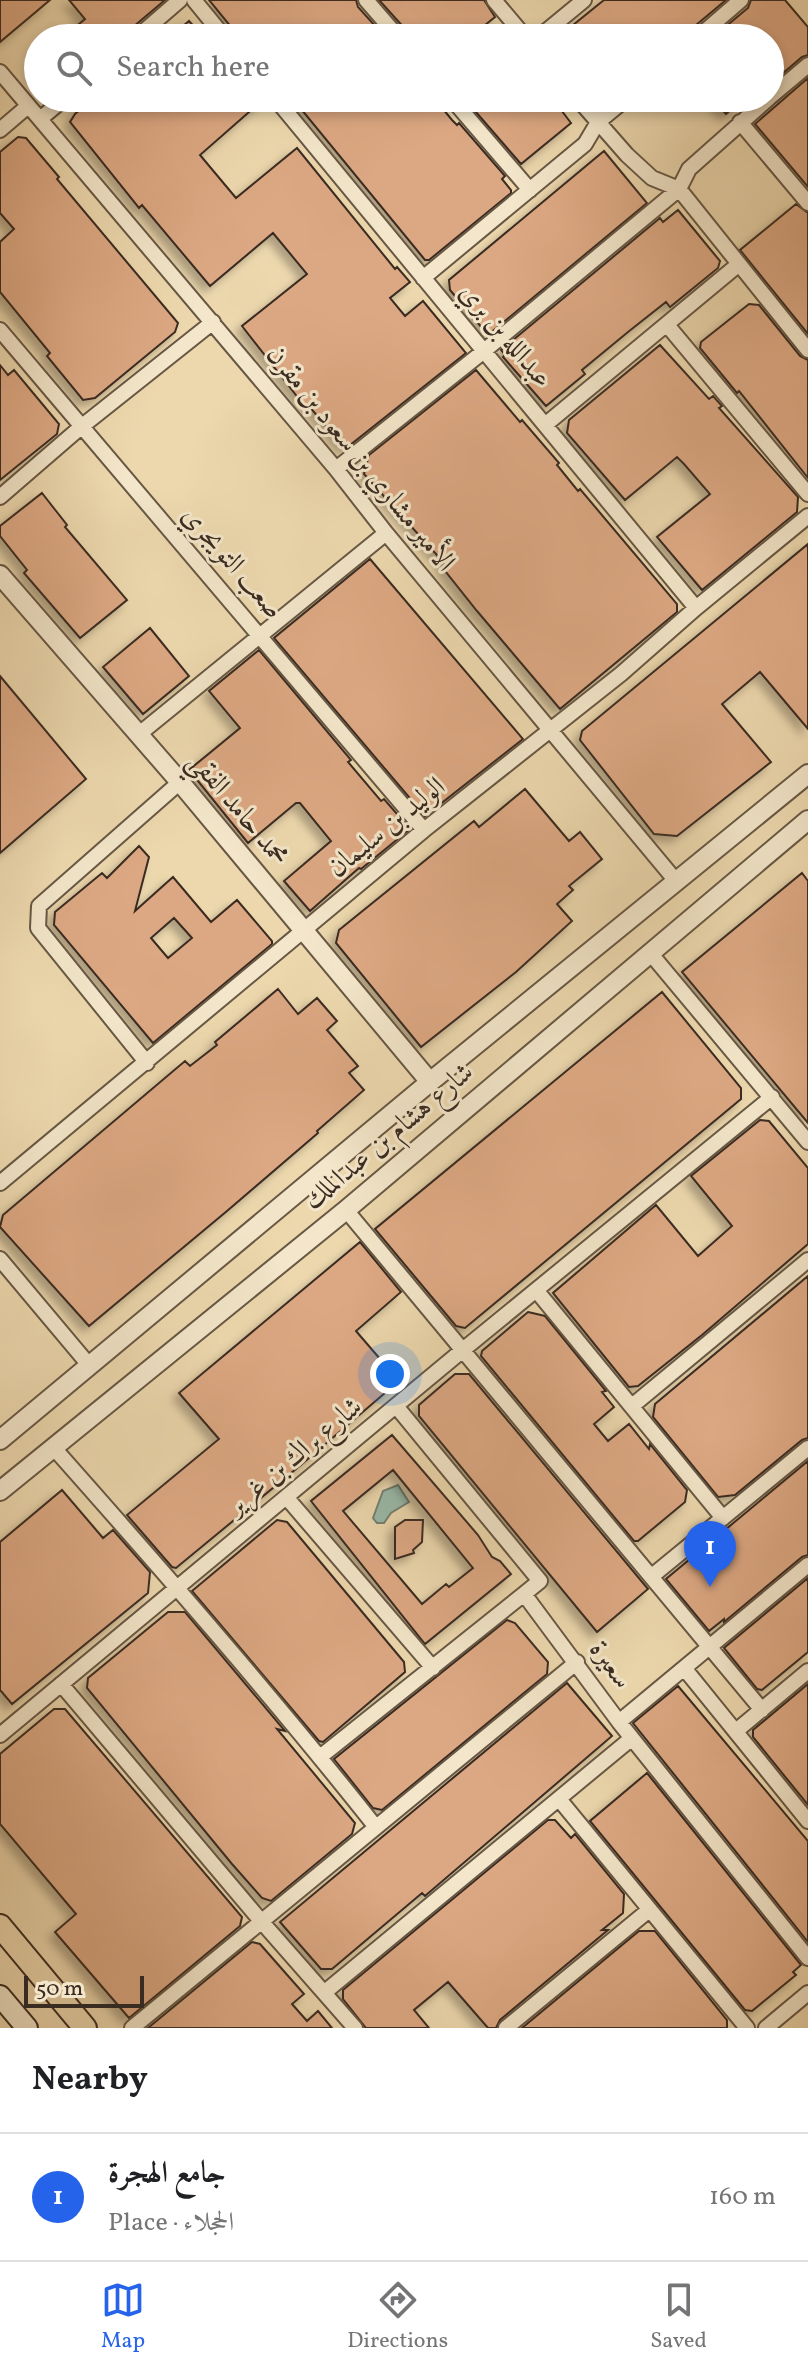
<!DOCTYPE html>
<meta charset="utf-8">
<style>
body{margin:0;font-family:Vollkorn,Amiri,serif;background:#f6f6f6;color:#202124}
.scale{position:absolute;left:24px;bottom:20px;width:120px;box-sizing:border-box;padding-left:8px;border:4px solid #3a2c21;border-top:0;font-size:22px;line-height:28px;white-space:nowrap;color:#3a2c21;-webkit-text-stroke:6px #f3e6ca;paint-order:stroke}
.you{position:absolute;left:390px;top:1374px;width:28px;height:28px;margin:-20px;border:6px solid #fff;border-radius:50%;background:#1a73e8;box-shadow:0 0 0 12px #1a73e833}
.badge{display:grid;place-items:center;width:52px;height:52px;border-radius:50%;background:#2563eb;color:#fff;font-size:26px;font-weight:700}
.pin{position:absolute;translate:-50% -66px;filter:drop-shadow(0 2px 4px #0008)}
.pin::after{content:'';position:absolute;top:42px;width:28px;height:24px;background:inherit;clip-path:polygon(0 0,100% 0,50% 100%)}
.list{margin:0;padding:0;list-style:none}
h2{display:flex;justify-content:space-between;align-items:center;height:104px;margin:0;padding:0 32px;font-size:34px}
h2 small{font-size:26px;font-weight:400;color:#757577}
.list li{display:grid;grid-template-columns:52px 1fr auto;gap:24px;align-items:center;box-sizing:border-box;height:128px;padding:0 32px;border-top:2px solid #e0e0e0}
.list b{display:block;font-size:30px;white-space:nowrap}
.list p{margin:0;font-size:26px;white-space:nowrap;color:#757577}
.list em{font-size:26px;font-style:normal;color:#757577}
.icon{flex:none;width:44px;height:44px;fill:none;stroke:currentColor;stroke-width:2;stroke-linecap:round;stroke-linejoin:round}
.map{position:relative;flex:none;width:808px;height:2028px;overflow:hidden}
.search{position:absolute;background:#fff;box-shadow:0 4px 12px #0003;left:24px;right:24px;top:24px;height:88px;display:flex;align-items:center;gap:20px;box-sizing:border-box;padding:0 28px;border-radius:44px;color:#757577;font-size:30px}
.sheet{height:232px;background:#fff}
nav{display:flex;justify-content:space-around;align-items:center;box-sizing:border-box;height:112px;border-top:2px solid #e0e0e0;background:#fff;font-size:22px;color:#757577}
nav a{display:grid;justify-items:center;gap:4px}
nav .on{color:#2563eb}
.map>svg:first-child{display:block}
.water{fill:#99baaa;stroke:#738173;stroke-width:2}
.building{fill:#dca883;stroke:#3a2c21;stroke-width:2;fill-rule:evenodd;filter:url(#shadow)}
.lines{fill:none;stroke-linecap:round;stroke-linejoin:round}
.minor-casing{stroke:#675744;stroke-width:18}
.tertiary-casing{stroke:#675744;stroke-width:22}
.secondary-casing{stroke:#3a2c21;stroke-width:24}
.primary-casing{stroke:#3a2c21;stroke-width:26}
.minor{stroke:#f3e6ca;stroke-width:14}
.tertiary{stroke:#f3e6ca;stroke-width:18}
.secondary{stroke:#f3e6ca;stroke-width:20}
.primary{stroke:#edd8ae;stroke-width:22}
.labels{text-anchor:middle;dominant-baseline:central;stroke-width:6;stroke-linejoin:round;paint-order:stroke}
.street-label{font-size:28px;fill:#3a2c21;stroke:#f3e6ca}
</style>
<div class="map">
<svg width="808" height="2028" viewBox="0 0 808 2028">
<defs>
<filter id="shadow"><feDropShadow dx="-6" dy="6" stdDeviation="4" flood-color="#0004"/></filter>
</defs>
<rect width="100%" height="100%" fill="#edd8ae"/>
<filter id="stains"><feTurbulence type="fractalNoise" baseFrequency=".0025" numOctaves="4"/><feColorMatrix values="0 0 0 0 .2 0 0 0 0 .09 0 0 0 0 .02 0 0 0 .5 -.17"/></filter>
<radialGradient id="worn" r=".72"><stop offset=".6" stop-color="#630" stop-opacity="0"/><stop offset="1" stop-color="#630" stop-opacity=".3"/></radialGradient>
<path class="water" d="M398,1485L409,1502L391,1513L384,1523H377L373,1518L383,1491Z"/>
<path class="building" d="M0,0H50L0,42Z
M69,0H165L120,38H62L85,19Z
M209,0H356L358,7L386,38H240Z
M379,0H484L495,17L469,38H409L407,31Z
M604,0H726L690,30L687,38H557Z
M751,0H785L808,27V55L802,57L775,80L770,75V38H712L748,8Z
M189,21L204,38H169Z
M808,78V187L755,124Z
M94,98H265L200,155L236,198L297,148L395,269L397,267L410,282L390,298L405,316L423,301L466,353L345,449L309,406L306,408L242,326L307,274L273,233L210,286L142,205L139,208L70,122L75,114Z
M292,98H434L452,120L457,125L459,123L505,176L502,179L511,190V193L429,260H425Z
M491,98H552L571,123L521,164L475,111Z
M712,98H744L726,114Z
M18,137L26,138L59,177L57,179L178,323L175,332L95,398L83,400L47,356L50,353L0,292V242L14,229L0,213V152Z
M604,151L647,203L488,335L450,290L449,280Z
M796,204L808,213V334L740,250Z
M678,210L720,261L718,268L670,307L666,302L628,332L582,370L585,374L546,406L503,357L505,355L501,350L660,218L663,222Z
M749,304L759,305L800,356L808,360V478L739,391L737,393L700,348L701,342Z
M660,345L709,399L713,396L722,406L719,408L798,497L797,512L702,590L657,537L710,494L684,464L677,457L625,500L567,433L569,420Z
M0,365L8,375L14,370L59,424L57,434L0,480Z
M476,370L520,422L522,420L559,463L557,465L578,491L580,489L677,604V612L560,709L477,611L442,567L445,564L364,474L369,455Z
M42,493L67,525L65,527L127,600L80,638L24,573L27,570L0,536V526Z
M808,544V729L760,672L722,704L771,762L677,836L654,834L580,740L582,731Z
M370,559L523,739L425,816L274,638Z
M150,628L189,676L143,714L103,667Z
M259,650L351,760L348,762L381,801L384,799L410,829L361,869L359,868L310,911L284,881L331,841L300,803H296L248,843L189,770L240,728L209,691Z
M0,676L86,779L0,853Z
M525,789L569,841L580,832L602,859L569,886L573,890L557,904L572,921L516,972L421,1047L336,943L339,930L474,821L479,827Z
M139,846L149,857L135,911L173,877L211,922L237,900L272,941V944L153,1043L54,925L55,912L102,873L107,878ZM174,918L192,938L168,958L151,938Z
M802,873L808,881V1123L682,972Z
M278,989L298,1014L317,998L337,1021L327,1030L358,1066L349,1073L364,1090L317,1131L318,1133L227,1211L89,1326L0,1227L3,1215L185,1061L190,1066L217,1045L215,1042Z
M662,992L741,1088V1099L465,1328L456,1326L375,1229Z
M760,1120L769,1121L808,1168V1244L702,1335L638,1386L629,1387L553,1293L656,1205L698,1256L732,1226L691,1176Z
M360,1242L401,1292L356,1331L399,1381L302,1464L176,1568L172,1567L127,1515L219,1439L179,1393Z
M808,1276V1438L802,1440L735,1495L718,1497L653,1417L655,1404Z
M528,1312L545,1316L606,1391L602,1392L614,1407L594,1424L608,1441L629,1424L649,1449L650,1444L687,1490L685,1502L638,1541H634L481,1356L482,1351Z
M455,1374H469L648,1589L597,1632L419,1416V1405Z
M392,1435L478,1535L492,1557L500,1561L511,1574L425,1644L311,1501ZM393,1470L473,1568L449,1587L446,1584L422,1604L343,1511Z
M808,1461V1555L802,1557L724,1622V1619L709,1631L666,1579Z
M62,1490L103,1538L113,1530L150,1572L148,1593L12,1704L0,1690V1542Z
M277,1520L287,1522L404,1662L405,1672L323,1742L319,1741L192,1591Z
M405,1520H423L422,1542L413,1550L414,1553L395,1559V1527Z
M808,1578V1652L762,1690L757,1689L724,1648Z
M168,1612H185L285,1731L277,1729L355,1823L352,1834L271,1901L262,1898L232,1864L87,1688L88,1678Z
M507,1620L515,1623L548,1662L547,1674L382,1810L373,1808L334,1759Z
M567,1683L612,1736L425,1896L422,1893L332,1969H321L280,1922Z
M808,1684V1805L753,1737V1730Z
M678,1686L808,1841V1942L633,1723Z
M54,1709H65L242,1917L240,1926L129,2018L55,1932L76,1914L0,1824V1754Z
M647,1773L801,1965L793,1972L796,1975L752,2011L745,2010L590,1821Z
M548,1820H555L571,1838L575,1834L624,1894L623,1913L602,1930H608L500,2020L496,2028H488L448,1982L414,2010L429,2028H366L343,1999V1990Z
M639,1931H655L727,2020V2028H522Z
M252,1942L260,1944L304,1994L292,2004L307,2021L318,2011L332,2028H148Z"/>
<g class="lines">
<g class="minor-casing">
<path id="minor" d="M194,0L225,38
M366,0L399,38
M494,0L526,38
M136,38L180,0
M538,38L584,0
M697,38L741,0
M0,72L336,469L386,533L676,881
M770,97L808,65
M275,98L696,608
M451,98L530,190
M577,98L627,155L652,178L679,189L808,350
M40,119L65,98
M740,122L808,203
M0,130L28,106
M423,278L585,144L598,122L627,98
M668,326L808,494
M0,330L424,830
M545,425L739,264
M336,469L484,351L679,189L689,169L769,98
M0,497L81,427L213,322
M138,735L386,533
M651,954L808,1142
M147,1063L38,928L39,906L180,782
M0,1183L424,830L621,674L696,608L808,516
M346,1210L762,1710
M0,1259L89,1365
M536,1290L723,1518
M396,1406L540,1581L524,1594L619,1722L808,1958
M632,1406L808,1260
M53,1447C163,1571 272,1696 375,1826
M287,1498L433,1668
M652,1576L808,1448
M684,1668L808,1821
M61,1684L261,1921L355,2028
M619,1722L808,1565
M736,1731L808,1671
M0,1735L464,1349L772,1097
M320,1757L524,1594
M559,1799L747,2028
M325,1992L632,1738
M132,2028L577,1662
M506,2028L649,1910
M766,2028L808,1993"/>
</g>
<g class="tertiary-casing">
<path id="tertiary" d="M0,575L180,782L430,1082
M0,1440L430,1082L808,774
M0,1491L346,1210L808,820"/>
</g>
<g class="secondary-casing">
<path id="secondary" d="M0,1996L27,2028"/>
</g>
<g class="primary-casing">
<path id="primary" d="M0,1926L85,2028"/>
</g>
<use href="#minor" class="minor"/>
<use href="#tertiary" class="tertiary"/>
<use href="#secondary" class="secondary"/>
<use href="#primary" class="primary"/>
</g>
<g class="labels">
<g class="street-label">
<text transform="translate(505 336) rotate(50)">عبدالله بن بري</text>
<text transform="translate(360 459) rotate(51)">الأمير مشاري بن سعود بن مقرن</text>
<text transform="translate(232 563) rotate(49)">صعب التويجري</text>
<text transform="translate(238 809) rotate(50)">محمد حامد الفقي</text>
<text transform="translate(387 828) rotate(-39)">الوليد بن سليمان</text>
<text transform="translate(389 1137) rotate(-40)">شارع هشام بن عبدالملك</text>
<text transform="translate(295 1457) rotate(-40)">شارع براك بن غرير</text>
<text transform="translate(610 1665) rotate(54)">سعيرة</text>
</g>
</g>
<rect width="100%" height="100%" filter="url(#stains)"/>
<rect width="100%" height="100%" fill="url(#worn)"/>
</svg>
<div class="scale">50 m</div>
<div class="you"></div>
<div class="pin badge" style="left:710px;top:1587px">1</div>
<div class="search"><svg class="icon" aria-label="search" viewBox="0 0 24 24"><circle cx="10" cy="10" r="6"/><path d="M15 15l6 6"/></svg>Search here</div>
</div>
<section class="sheet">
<h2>Nearby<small></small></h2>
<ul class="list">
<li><span class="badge">1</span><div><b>جامع الهجرة</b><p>Place · الحجلاء</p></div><em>160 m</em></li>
</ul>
</section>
<nav>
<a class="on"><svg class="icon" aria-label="map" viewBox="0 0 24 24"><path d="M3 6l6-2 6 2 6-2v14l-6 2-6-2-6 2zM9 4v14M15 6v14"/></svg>Map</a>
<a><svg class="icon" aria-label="directions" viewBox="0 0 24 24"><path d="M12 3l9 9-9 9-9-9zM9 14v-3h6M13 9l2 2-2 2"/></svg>Directions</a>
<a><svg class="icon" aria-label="saved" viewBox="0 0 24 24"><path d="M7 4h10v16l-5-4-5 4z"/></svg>Saved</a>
</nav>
